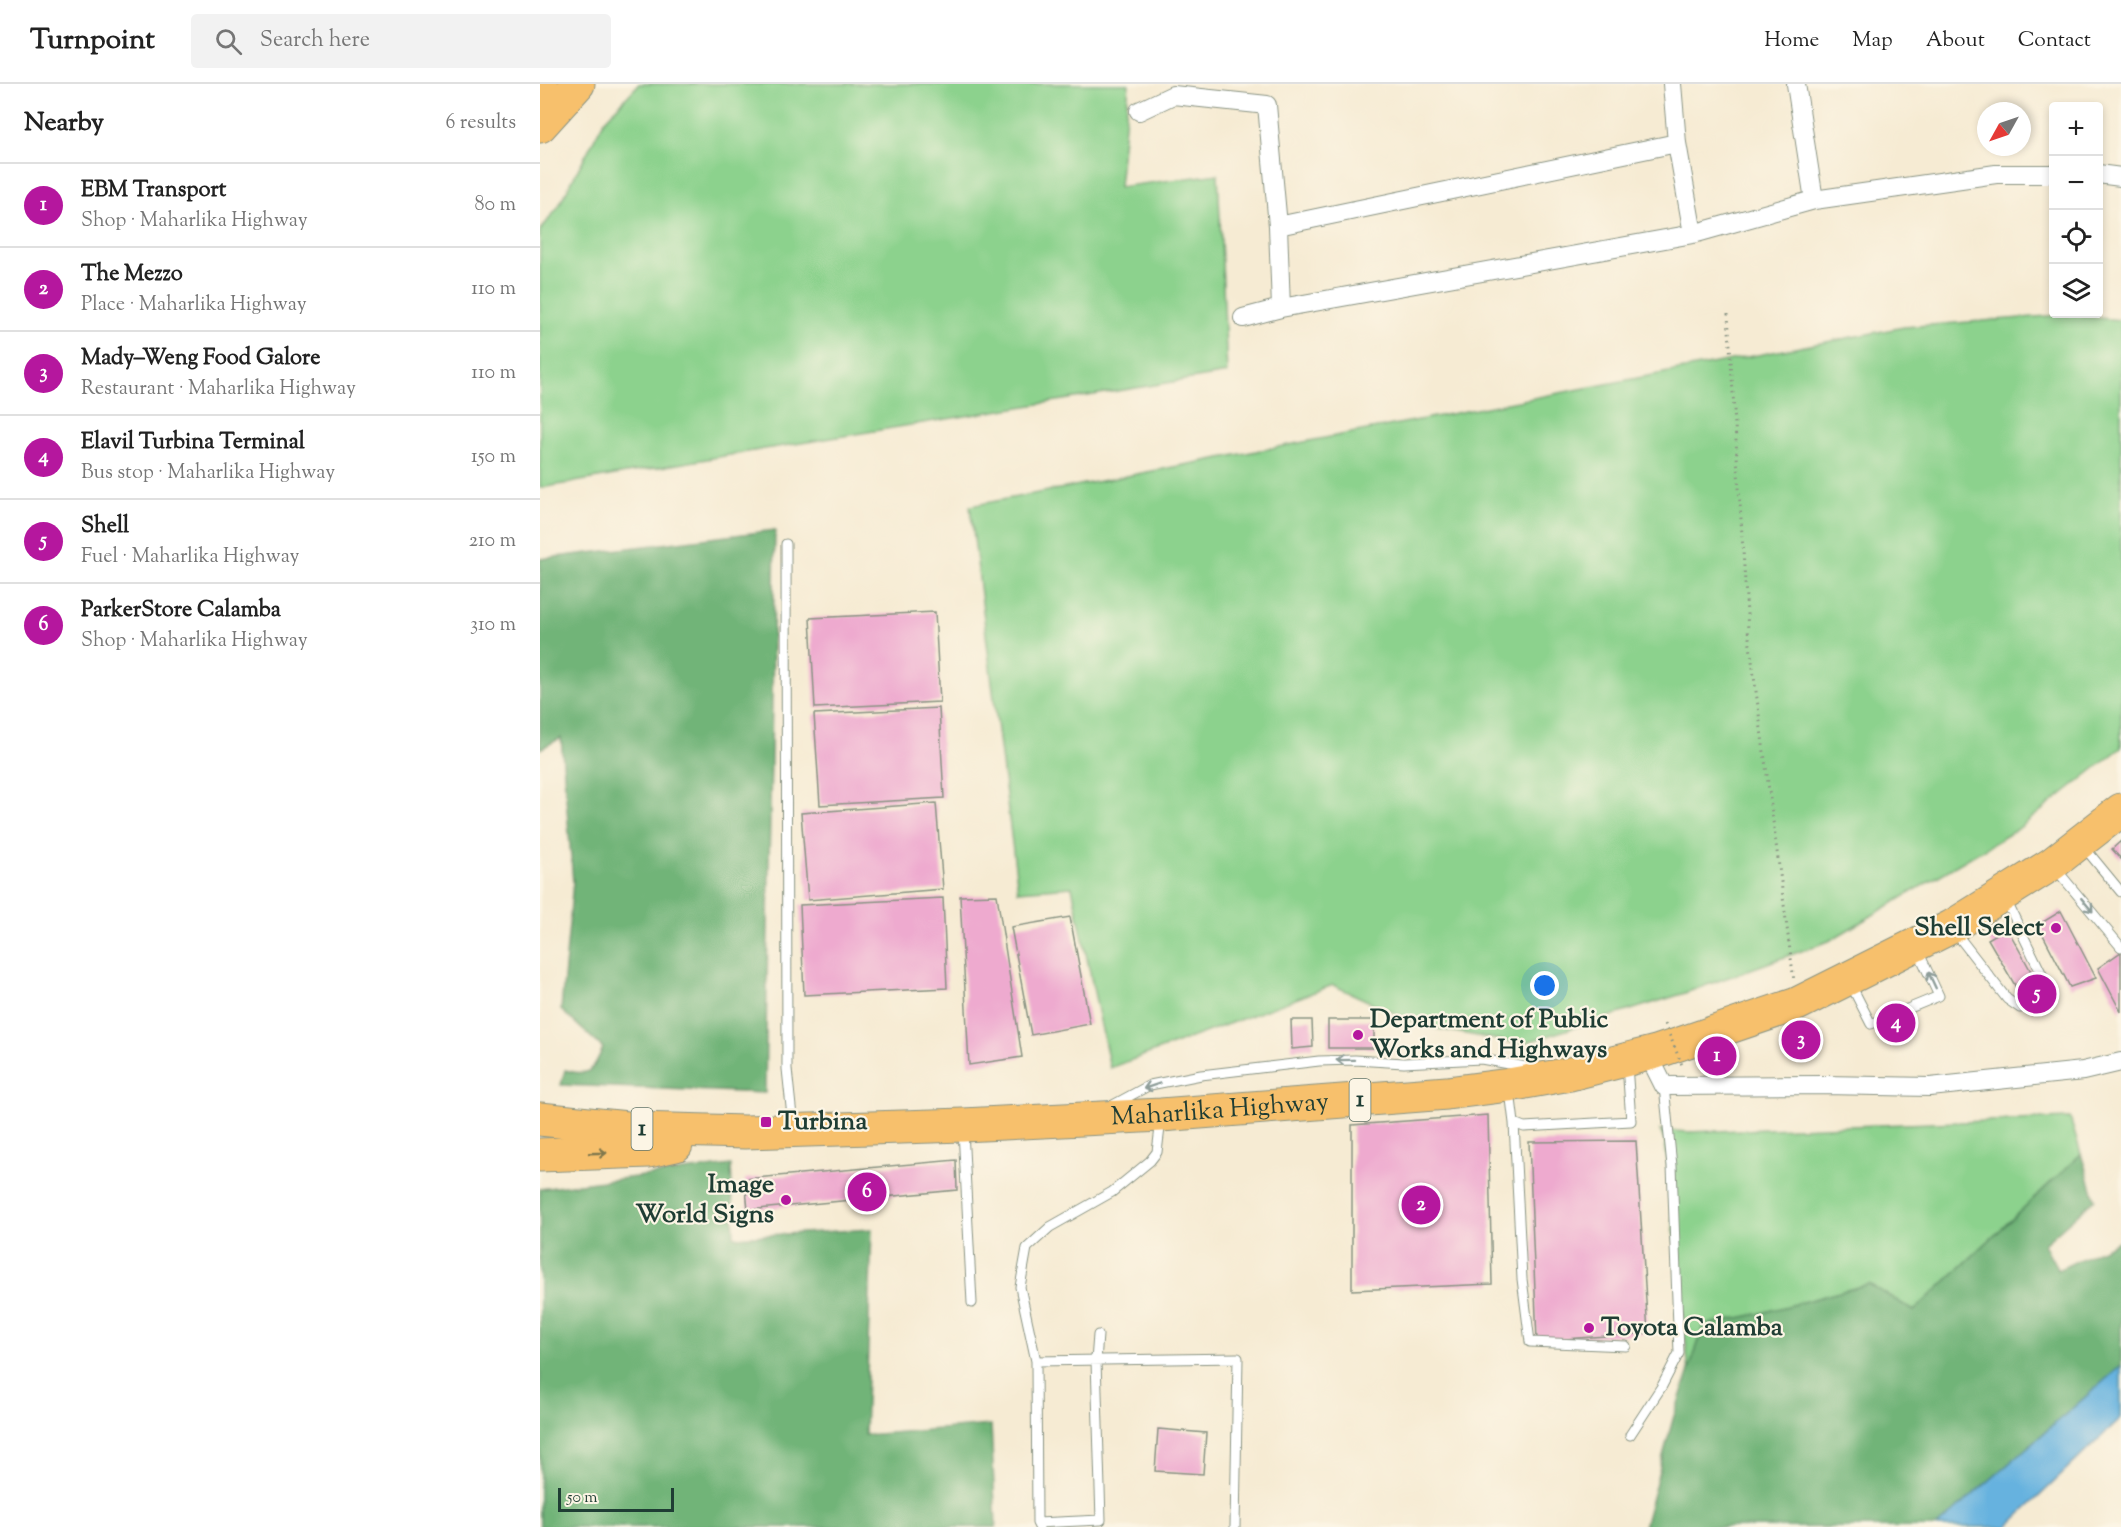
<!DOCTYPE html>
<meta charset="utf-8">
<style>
body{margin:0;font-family:"Sorts Mill Goudy",serif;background:#f2f2f2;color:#222}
.controls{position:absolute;right:18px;top:18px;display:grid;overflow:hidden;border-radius:6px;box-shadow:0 3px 9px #0003}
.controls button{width:54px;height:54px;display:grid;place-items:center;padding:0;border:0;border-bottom:2px solid #e0e0e0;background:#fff;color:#222;font:30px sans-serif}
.compass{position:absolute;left:1437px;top:18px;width:54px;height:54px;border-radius:50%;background:#fff;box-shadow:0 3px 9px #0003;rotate:230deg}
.scale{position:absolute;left:18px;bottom:15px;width:116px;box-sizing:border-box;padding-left:6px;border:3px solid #1f3d34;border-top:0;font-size:16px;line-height:21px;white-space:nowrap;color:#1f3d34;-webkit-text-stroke:4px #fcf5e5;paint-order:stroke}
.you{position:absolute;left:1005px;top:902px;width:21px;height:21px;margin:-15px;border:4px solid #fff;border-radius:50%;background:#1a73e8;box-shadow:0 0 0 9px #1a73e833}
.badge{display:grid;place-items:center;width:39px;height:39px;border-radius:50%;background:#b5179e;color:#fff;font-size:20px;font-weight:700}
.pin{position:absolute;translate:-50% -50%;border:3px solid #fff;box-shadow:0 2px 6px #0006}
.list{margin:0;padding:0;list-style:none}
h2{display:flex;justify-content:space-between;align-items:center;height:78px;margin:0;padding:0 24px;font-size:26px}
h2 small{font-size:20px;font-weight:400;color:#767676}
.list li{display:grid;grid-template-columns:39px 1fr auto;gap:18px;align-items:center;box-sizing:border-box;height:84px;padding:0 24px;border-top:2px solid #e0e0e0}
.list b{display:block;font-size:22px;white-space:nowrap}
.list p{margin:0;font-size:20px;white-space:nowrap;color:#767676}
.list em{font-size:20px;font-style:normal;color:#767676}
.icon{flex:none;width:33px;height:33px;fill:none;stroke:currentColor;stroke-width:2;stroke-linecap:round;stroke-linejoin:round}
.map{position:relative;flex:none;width:1581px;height:1443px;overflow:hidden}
header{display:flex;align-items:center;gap:36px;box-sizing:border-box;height:84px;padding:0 30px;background:#fff;border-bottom:2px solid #e0e0e0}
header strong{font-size:28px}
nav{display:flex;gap:33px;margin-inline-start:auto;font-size:21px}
.search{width:420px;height:54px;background:#f2f2f2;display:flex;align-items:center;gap:15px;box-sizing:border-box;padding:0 21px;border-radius:6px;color:#767676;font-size:22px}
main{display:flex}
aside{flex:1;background:#fff}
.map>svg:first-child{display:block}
.green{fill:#8cd28d;stroke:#568860;stroke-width:1.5}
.forest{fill:#71b478;stroke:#487856;stroke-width:1.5}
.water{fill:#66b2df;stroke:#42788a;stroke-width:1.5}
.building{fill:#eeaacf}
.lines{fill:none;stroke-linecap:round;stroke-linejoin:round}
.lane-casing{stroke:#8a9484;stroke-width:11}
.street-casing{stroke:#8a9484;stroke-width:20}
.highway-casing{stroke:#8a9484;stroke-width:35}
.path{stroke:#8a9484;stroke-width:3;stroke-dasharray:1.5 4.5;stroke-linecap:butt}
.lane{stroke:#fff;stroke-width:9}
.street{stroke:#fff;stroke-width:18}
.highway{stroke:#f7c06c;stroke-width:33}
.path-bridge{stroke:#8a9484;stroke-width:3;stroke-dasharray:1.5 4.5;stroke-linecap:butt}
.oneway{stroke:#8f9e9a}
.oneway2{stroke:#80784d}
.poi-dot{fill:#b5179e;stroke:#fcf5e5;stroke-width:2}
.labels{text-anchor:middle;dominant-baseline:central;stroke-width:4.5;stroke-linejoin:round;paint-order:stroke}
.shield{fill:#fcf5e5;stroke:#617469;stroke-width:1.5}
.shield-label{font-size:24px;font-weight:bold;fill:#1f3d34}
.poi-label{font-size:26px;font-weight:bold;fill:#1f3d34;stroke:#fcf5e5;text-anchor:start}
.street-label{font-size:26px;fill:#1f3d34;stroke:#fcf5e5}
</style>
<header>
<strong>Turnpoint</strong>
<div class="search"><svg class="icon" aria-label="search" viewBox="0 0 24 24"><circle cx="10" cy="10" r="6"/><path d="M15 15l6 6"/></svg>Search here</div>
<nav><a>Home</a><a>Map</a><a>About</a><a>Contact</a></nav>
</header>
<main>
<aside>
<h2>Nearby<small>6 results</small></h2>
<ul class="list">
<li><span class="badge">1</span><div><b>EBM Transport</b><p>Shop · Maharlika Highway</p></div><em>80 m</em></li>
<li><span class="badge">2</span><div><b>The Mezzo</b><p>Place · Maharlika Highway</p></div><em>110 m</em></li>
<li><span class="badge">3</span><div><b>Mady–Weng Food Galore</b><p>Restaurant · Maharlika Highway</p></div><em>110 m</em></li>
<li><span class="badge">4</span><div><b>Elavil Turbina Terminal</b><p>Bus stop · Maharlika Highway</p></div><em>150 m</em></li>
<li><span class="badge">5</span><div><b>Shell</b><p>Fuel · Maharlika Highway</p></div><em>210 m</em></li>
<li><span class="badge">6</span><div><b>ParkerStore Calamba</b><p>Shop · Maharlika Highway</p></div><em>310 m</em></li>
</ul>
</aside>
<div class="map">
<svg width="1581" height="1443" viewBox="0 0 1581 1443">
<rect width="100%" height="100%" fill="#fcf5e5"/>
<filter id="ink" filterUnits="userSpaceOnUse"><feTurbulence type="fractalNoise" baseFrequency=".0167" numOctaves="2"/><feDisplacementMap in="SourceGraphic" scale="12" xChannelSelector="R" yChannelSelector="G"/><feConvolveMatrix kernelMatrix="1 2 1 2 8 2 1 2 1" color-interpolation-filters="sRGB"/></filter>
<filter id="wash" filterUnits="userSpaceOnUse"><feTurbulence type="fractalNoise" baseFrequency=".008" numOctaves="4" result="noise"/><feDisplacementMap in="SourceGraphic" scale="24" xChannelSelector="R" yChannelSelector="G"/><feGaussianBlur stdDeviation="1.35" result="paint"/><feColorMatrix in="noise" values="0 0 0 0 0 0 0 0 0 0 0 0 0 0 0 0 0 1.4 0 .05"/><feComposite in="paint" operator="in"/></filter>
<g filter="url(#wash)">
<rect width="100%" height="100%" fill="#f6ebd3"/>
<path class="green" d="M99,0H589L579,103L678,90L687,289L201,369L0,404V147L18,123L64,37Z
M1522,231L1581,236V664L1478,745L1289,857L1142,910L981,960L883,942L793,901L570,984L532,803L478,807L430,422L1364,243Z
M1530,1034L1541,1070L1374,1227L1329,1200L1218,1230L1165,1241L1149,1289L1125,1058L1120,1046L1148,1048Z"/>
<path class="forest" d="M235,446L225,1009L21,1001L25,986C51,993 52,987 63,964L21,926L33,798L21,654L0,665V475Z
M1541,1070L1555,1115L1504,1160L1518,1186L1581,1156V1282L1396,1443H1104L1133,1335L1164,1241L1218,1230L1329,1200L1374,1227Z
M191,1081L194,1153L332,1145L325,1351L451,1341L456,1443H0V1105Z"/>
<path class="water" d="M1581,1282V1334L1467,1443H1396Z"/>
<g id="blocks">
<path class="building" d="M395,528L400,618L275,624L270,534Z
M399,624L404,714L280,721L274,630Z
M396,719L403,805L268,816L261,729Z
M1581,757V775L1572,765Z
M457,811L482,973L429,981L420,812Z
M403,814L407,904L264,911L260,821Z
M1521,827L1556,894L1530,903L1498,841Z
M530,833L550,940L491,951L471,843Z
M1467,844L1498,900L1480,910L1448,855Z
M1581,868V928L1558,884Z
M751,936H772L773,963L752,965Z
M788,936H834V964H788Z
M948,1031L952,1200L812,1206V1041Z
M1096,1057L1108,1249L997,1257L989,1058Z
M416,1076L417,1106L208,1126L205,1095Z
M618,1345L666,1349L663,1390L615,1387Z"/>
</g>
</g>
<g filter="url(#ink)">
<use href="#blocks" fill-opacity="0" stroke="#8a9484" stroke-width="1.5"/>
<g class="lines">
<g class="lane-casing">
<path id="lane" d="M246,460L247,985L253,1042
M1544,763L1581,808
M1515,784L1581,863
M1415,848L1467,915L1480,924L1503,911L1507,901L1466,816
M1310,899L1331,940L1399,912L1378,867
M970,1007L974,1039L984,1043L1091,1037L1087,981
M573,1021L610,1001L661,991L779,977L815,976L864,979L941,975L992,984
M974,1039L982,1195L990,1258L1086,1262
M423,1046L432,1219
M496,1277L698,1274L695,1443
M1090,1351L1122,1302L1139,1269L1132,1082L1124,1002
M497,1439L561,1436L556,1277L558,1251
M499,1443L497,1439L496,1277L480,1203L487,1164L510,1143L572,1108L610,1077L617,1068L621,1036"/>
</g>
<g class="street-casing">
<path id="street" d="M1132,0L1137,59L1153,150
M1256,0L1274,116
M599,27L633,11L727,21L738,142L741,224
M1558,90L1581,93
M738,142L1137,59
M703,234L741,224L1153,150L1274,116L1456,90H1514
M1108,970L1124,1002L1285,1001L1390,1003L1543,987L1581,978"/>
</g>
<g class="highway-casing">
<g id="highway">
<path d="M0,1L1,0"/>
<path d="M0,42L38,0"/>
<path id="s1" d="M0,1035L97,1045L205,1048L423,1041L621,1031L907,1009L969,1001L1030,990L1116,968L1257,920L1411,843L1512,780L1581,726"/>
<path d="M0,1071L109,1067L136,1061"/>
</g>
</g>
<path class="path" d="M1188,230L1208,546L1254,897"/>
<use href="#lane" class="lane"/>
<use href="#street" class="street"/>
<use href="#highway" class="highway"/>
<path class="path-bridge" d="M1125,940L1142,981"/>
</g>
<defs><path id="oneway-shaft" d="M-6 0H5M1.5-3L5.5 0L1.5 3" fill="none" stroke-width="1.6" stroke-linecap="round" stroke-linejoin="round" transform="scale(1.5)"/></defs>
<g class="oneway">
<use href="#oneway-shaft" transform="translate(1547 821) rotate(50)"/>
<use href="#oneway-shaft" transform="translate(1392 896) rotate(-115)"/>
<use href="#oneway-shaft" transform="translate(805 976) rotate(179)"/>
<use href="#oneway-shaft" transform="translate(612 1002) rotate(162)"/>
</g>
<use class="oneway2" href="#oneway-shaft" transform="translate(58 1069) rotate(-2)"/>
</g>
<g class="poi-dot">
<circle cx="1516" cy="844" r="6"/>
<circle cx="818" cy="951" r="6"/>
<rect x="220" y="1032" width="12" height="12" rx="3"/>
<circle cx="246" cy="1116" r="6"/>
<circle cx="1049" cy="1244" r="6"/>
</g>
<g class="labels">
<g class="shield">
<rect x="809.5" y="995" width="21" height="42" rx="4.5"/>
<rect x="91.5" y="1024" width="21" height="42" rx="4.5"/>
</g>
<g class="shield-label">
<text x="820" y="1016">1</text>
<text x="102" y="1045">1</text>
</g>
<g class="poi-label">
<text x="1504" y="844" text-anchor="end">Shell Select</text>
<text x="830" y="936">Department of Public<tspan x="830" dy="30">Works and Highways</tspan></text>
<text x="238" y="1038">Turbina</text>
<text x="234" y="1101" text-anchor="end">Image<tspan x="234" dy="30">World Signs</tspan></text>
<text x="1061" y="1244">Toyota Calamba</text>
</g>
<g class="street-label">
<text stroke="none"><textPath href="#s1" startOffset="681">Maharlika Highway</textPath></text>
</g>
</g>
</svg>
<div class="controls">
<button>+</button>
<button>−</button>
<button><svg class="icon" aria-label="locate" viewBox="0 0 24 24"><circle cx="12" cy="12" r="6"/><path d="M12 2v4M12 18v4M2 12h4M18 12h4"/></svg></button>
<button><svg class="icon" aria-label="layers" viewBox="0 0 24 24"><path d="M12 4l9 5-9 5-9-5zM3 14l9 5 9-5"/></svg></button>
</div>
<svg class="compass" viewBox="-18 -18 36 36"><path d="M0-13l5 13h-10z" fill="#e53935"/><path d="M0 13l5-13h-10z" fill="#767676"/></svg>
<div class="scale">50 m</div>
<div class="you"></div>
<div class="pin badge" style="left:1177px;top:972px">1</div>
<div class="pin badge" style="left:881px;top:1121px">2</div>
<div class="pin badge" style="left:1261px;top:956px">3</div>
<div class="pin badge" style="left:1356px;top:939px">4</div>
<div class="pin badge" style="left:1497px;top:910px">5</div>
<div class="pin badge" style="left:327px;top:1108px">6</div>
</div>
</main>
